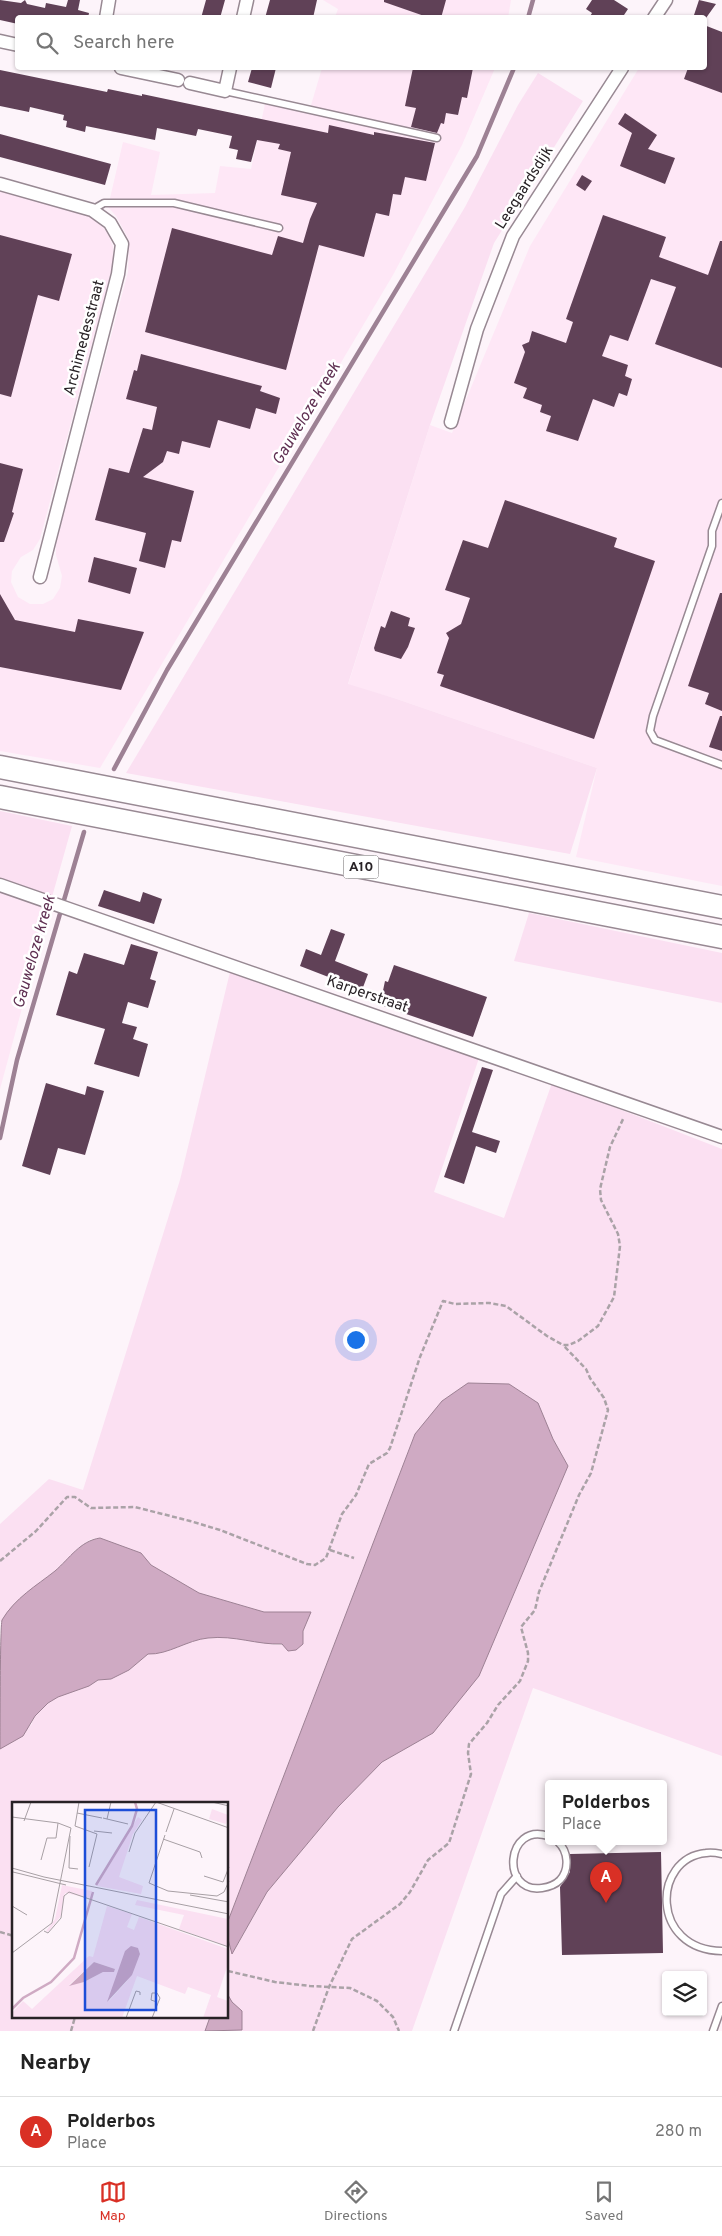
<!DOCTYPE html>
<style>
body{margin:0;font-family:Overpass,sans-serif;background:#f6f6f6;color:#222}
.controls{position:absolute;right:15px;bottom:15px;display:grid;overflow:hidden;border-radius:5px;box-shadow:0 1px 4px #0004}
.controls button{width:45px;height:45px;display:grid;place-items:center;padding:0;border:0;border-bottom:1px solid #e0e0e0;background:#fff;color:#222;font:25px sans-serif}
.you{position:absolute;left:355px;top:1339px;width:18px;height:18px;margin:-12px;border:4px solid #fff;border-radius:50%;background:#1a73e8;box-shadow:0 0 0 8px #1a73e833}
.badge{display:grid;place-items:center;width:32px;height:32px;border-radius:50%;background:#d93025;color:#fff;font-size:16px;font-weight:700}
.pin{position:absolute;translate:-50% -41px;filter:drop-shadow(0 1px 2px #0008)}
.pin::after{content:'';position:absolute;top:26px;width:18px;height:15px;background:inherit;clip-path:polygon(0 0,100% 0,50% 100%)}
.popup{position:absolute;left:545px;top:1780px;width:122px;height:65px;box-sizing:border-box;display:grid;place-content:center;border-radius:5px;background:#fff;filter:drop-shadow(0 1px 4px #0005);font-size:16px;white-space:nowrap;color:#767676}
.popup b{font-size:19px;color:#222}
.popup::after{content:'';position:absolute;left:50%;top:100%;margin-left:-10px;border:10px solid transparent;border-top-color:#fff}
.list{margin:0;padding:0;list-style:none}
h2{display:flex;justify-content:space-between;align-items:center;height:65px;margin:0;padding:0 20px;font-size:21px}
h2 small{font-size:16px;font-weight:400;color:#767676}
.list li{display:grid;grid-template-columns:32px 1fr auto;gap:15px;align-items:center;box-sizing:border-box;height:70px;padding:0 20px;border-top:1px solid #e0e0e0}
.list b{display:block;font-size:19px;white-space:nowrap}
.list p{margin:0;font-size:16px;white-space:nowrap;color:#767676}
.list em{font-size:16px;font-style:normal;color:#767676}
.icon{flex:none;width:28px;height:28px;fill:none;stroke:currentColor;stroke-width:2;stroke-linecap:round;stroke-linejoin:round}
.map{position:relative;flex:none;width:722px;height:2031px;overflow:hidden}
.search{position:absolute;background:#fff;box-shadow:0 1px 4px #0004;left:15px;right:15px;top:15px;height:55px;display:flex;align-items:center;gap:12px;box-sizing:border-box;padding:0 18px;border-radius:5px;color:#767676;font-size:19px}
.sheet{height:135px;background:#fff}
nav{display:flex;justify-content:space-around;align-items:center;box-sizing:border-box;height:70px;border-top:1px solid #e0e0e0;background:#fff;font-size:14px;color:#767676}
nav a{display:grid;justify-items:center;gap:2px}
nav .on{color:#d93025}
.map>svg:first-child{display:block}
.built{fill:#fee7f6}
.green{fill:#fbe0f2;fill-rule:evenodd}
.water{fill:#cfaac3;stroke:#9d8194}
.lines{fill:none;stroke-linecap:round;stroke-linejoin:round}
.stream{stroke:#9d8194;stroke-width:4.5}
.building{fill:#604157}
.lane-casing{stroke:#988993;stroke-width:9}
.street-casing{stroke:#988993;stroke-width:15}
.highway-casing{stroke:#988993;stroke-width:25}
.path{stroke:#aaa2a7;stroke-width:2.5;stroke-dasharray:5 2.5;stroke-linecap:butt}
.lane{stroke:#fff;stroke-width:6}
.street{stroke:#fff;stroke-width:12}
.highway{stroke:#fff;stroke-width:22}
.labels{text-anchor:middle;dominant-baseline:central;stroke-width:5;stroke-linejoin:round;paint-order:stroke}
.shield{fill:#fff;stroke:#686467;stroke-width:1}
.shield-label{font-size:14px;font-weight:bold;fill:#282226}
.street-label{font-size:15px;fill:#282226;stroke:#fff}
.water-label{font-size:16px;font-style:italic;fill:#5f3052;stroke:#fff}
.inset-river{fill:none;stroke:#cfaac3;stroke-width:2.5}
.inset-road{fill:none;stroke:#a8a0a5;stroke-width:1}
.view{fill:#1d4ed8;fill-opacity:0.15;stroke:#1d4ed8;stroke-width:2.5}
.inset-edge{fill:none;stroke:#282226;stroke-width:2.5}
</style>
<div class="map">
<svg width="722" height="2031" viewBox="0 0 722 2031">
<rect width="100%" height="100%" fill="#fdf4fa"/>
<path class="built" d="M323,0H511L508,18L335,17L338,9Z
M722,46V886L576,857L597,768L394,698L348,685L430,425L452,433L530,246L639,68H704Z
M322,68H495L462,145L393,275L100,768L0,751V191L88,215L98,222L107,232L113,246V261L110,276L40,539L33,550L21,557L12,571L11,582L18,597L30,604H43L53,599L60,588L62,576L56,555V544L128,272L129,240L116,216L108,207L123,142L160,152L151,195L215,193L220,166L251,169L265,104L309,112Z
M0,891L49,909L0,1089Z"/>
<path class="green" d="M538,73L583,101L494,243L430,425L348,684L394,698L597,768L570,854L126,773L465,207L518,105Z
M0,811L72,826L52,897L0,879Z
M529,913L722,953V1003L514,961Z
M230,972L479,1058L434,1192L504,1218L552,1083L722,1149V1756L533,1688L412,2031H0V1749L31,1725L35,1716L48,1703L58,1697L89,1686L98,1680L111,1679L129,1670L148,1654C168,1655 187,1640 207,1638C229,1636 247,1641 268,1644C279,1646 292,1644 303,1644V1631L310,1612H264L199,1593L151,1565L141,1553L100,1538L91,1539L78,1548L55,1571L19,1599L0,1622V1524L49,1479L83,1490L180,1180ZM415,1434L553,1439L568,1466L433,1733L382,1762L338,1807L267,1892L233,1953L228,1939V2017H14V1804H228V1921Z"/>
<path class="water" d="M468,1383L509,1384L538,1403L553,1439L568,1466L479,1676L433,1733L382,1762L338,1807L267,1892L232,1954L228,1939V1921L415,1434L442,1401Z
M100,1538L141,1553L151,1565L199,1593L264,1612H311L303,1631V1644L296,1650L288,1651L282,1644C257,1645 235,1635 208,1638C187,1640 168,1655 148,1654L129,1670L111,1679L98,1680L89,1686L58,1697L48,1703L35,1716L23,1736L0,1749C0,1732 0,1628 2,1620C15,1598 36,1586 55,1571C70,1558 80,1541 100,1538Z
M228,1995L232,2002L242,2011V2030L205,2031L210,2017H228Z"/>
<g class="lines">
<path class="stream" d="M528,18L533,0
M114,769L167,670L477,156L514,68
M0,1138L17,1060L84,832"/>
</g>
<path class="building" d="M0,0L21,3L25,0L27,4L45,8L46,3L66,7L68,0H80L78,10L89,13L88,18H18V24L0,20Z
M206,0H225L220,18H201Z
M270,0H317L313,18H265Z
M384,0H446L441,18H430L384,2Z
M592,0H614L628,9L622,18H589L592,13L586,9Z
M699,0L716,4L706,18H693Z
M704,25L722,32V93L684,79L688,68H704Z
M252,68H276L271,88L248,82Z
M413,68H473L467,98L462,97L458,115L446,113L444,124L441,123L437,133L411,127L416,108L405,106Z
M0,70L107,92L108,89L142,96V94L328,133L329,125L374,135V132L435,143L426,181L405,177L401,195L393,194L389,216L376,213L364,257L319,245L286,370L145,332L172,228L272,255L278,236L303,243L310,219L317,203L281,195L291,152L278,149L280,144L257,140L251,162L236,159L238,150L229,148L232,136L198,129L196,136L157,128L155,140L86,126L85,132L66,127L67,121L63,120L64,115L30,107L29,112L0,106Z
M625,113L657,135L648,149L675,158L665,184L620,166L632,133L618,124Z
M0,134L111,164L105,185L0,157Z
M582,175L592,181L585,191L576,185Z
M603,215L666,237L659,257L708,275L720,241H722V368L655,344L676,287L651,279L628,341L610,335L602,356L628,365L625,376L632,379L627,396L619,393L614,407L593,399L578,441L546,431L551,416L540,412L542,405L523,398L527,388L514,383L525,352L522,345L529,342L532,331L566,343L573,322L566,319Z
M0,235L72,254L59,301L38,295L11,397L0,394Z
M141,354L262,386L260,391L280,398L276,414L256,408L250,429L218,420L210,448L182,441L179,454L167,451L163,462L143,477L194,491L181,542L172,540L165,568L139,561L146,533L95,520L109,468L129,473L143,428L152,430L157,407L126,399L134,370L137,371Z
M0,463L23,469L12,512L14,513L4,542H0Z
M505,500L617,538L614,547L655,561L594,739L440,686L444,675L437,673L449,638L446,633L461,624L470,598L445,590L463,540L488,548Z
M94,557L137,568L130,594L88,582Z
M720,593H722V711L705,704L709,693L688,686Z
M0,594L15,620L75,632L78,619L144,632L121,690L0,667Z
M391,611L410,618L408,626L415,628L408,647L401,659L375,651L374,648L381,626L385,628Z
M720,716H722V751L709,747Z
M104,890L140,902L143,892L162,899L154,924L98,906Z
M331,929L345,934L335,961L368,974L362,990L300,966L306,949L321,955Z
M131,944L158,952L150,979L156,981L148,1008L128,1002L122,1023L137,1027L133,1039L148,1044L139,1077L94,1064L105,1029L56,1015L69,971L77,974L84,953L124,965Z
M394,965L487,997L473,1037L380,1005L385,981L388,982Z
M482,1067L493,1070L472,1132L500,1141L496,1153L476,1146L464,1184L444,1177Z
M46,1083L85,1095L87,1086L104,1091L85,1155L58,1148L50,1175L22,1166Z
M661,1852L663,1953L562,1955L560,1887L570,1872V1854Z"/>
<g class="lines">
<g class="lane-casing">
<path id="lane" d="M225,91L437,138
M92,210L104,203H174L279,228
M722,503L712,531V546L653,716L650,731L655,740L722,765
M548,1836C506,1822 500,1894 542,1888C549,1887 555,1885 560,1880C570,1869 568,1851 558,1842
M722,1854C717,1853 711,1852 706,1853C652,1858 650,1950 722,1951
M454,2031L501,1894L517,1876
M713,2031L722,2006"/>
</g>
<g class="street-casing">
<path id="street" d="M106,18L109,0
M243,18L247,0
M654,18L666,0
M0,41L18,45
M121,68L178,80
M190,83L225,91L230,68
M0,184L92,210L110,223L122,244L118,274L40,577
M451,422L477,329L513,236L622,68
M0,885L722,1137"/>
</g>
<g class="highway-casing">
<path id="highway" d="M0,767L722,907
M0,797L722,937"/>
</g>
<path class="path" d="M330,1550L354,1558
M0,1561L36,1531L67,1497H75L91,1508L135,1507L190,1521L220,1530L307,1564L315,1565L326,1558L342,1514L356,1495L369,1464L387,1453L390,1448L420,1357L443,1301L455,1304L489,1303L506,1306L547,1336L563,1345H569L578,1341L598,1326L614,1297L620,1246L618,1234L601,1200L600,1189L610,1147L624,1117
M0,1932L14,1936
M228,1971L275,1982L310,1986L350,1988L377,2001L393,2017L399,2031
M71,2031L75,2017
M313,2031L329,1987L352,1939L400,1904L410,1892L428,1860L449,1843L471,1774L468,1753L469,1744L487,1723L498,1705L520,1681L528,1661V1653L521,1627L535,1610L539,1592L579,1495L591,1473L608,1410L604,1398L590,1378L586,1369L563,1345"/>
<use href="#lane" class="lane"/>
<use href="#street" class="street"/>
<use href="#highway" class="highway"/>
</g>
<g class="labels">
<rect class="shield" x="343.5" y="855.5" width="35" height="23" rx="4"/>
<g class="shield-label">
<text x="361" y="867">A10</text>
</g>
<g class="street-label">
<text transform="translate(525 188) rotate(-58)">Leegaardsdijk</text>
<text transform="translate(85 338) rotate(-75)">Archimedesstraat</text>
<text transform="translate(367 995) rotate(19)">Karperstraat</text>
</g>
<g class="water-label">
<text transform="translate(307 414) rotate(-59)">Gauweloze kreek</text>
<text transform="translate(35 952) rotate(-74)">Gauweloze kreek</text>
</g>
</g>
<g transform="translate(12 1802)">
<rect width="216" height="216" fill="#fdf4fa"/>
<path d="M200,7L216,13L214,22L197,17ZM126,15L130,18L121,32L107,75L131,84L129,92L85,84ZM50,83L80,89L78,96L53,91L49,114L36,130L34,129L43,117ZM125,98L216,117V145L167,127L172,113L123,103ZM95,104L120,112L115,125L122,128L127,115L216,147V162L205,195L216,199V216H191L199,193L176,185L173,192L125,174L110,216H0V211L11,199L20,207L77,154L81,155ZM126,146L128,152L115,179L96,200ZM82,160L103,167L102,170H91L72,180L57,183Z" fill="#fbe0f2" fill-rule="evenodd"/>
<path d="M119,144L126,146L128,152L120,173L95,200L113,149ZM82,160L103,167L102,170H91L72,180L57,184Z" fill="#cfaac3"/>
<path class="inset-river" d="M84,83L120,24L125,7L123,0M0,207L11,196L39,180L62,156L81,90"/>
<path class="inset-road" d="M144,0L217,26M200,0L217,4M65,11L90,16M0,15L46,21L59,26M91,16L95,17L99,0M95,17L116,22M12,19L19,0M63,24L85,32L77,65M63,24L67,0M82,29L100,31M154,30L162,7M153,33L137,81L156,89L205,94L212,90L217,79M58,34L57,66L66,67M151,37L188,50L190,56M117,50L123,31L144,0M29,58L35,36H44L46,21M0,66L32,75L217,112M1,70L54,83M192,74L211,80L217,65M178,93L217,100M0,104L15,113M32,129L36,131L49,116L52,94L57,90L217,145M0,151L40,121L59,26M114,216L124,189L128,190V193M140,216L148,196L145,191H140L139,198L145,200"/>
<path class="view" d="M73,8H144V208H73Z"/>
<rect width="216" height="216" class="inset-edge"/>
</g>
</svg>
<div class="controls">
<button><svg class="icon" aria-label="layers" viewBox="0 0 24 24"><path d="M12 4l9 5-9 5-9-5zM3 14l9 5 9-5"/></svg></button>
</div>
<div class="you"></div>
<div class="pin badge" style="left:606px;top:1903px">A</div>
<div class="popup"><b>Polderbos</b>Place</div>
<div class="search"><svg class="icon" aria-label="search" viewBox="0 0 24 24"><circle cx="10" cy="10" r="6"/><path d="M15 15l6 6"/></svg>Search here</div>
</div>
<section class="sheet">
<h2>Nearby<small></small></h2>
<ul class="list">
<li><span class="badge">A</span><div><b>Polderbos</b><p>Place</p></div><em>280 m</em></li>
</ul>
</section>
<nav>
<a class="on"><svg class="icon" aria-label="map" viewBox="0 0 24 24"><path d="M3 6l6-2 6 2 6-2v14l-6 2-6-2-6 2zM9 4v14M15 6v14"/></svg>Map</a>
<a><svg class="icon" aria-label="directions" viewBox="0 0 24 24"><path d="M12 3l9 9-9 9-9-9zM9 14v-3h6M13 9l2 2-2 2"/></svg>Directions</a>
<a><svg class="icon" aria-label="saved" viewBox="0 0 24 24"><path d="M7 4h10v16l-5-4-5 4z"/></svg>Saved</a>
</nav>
